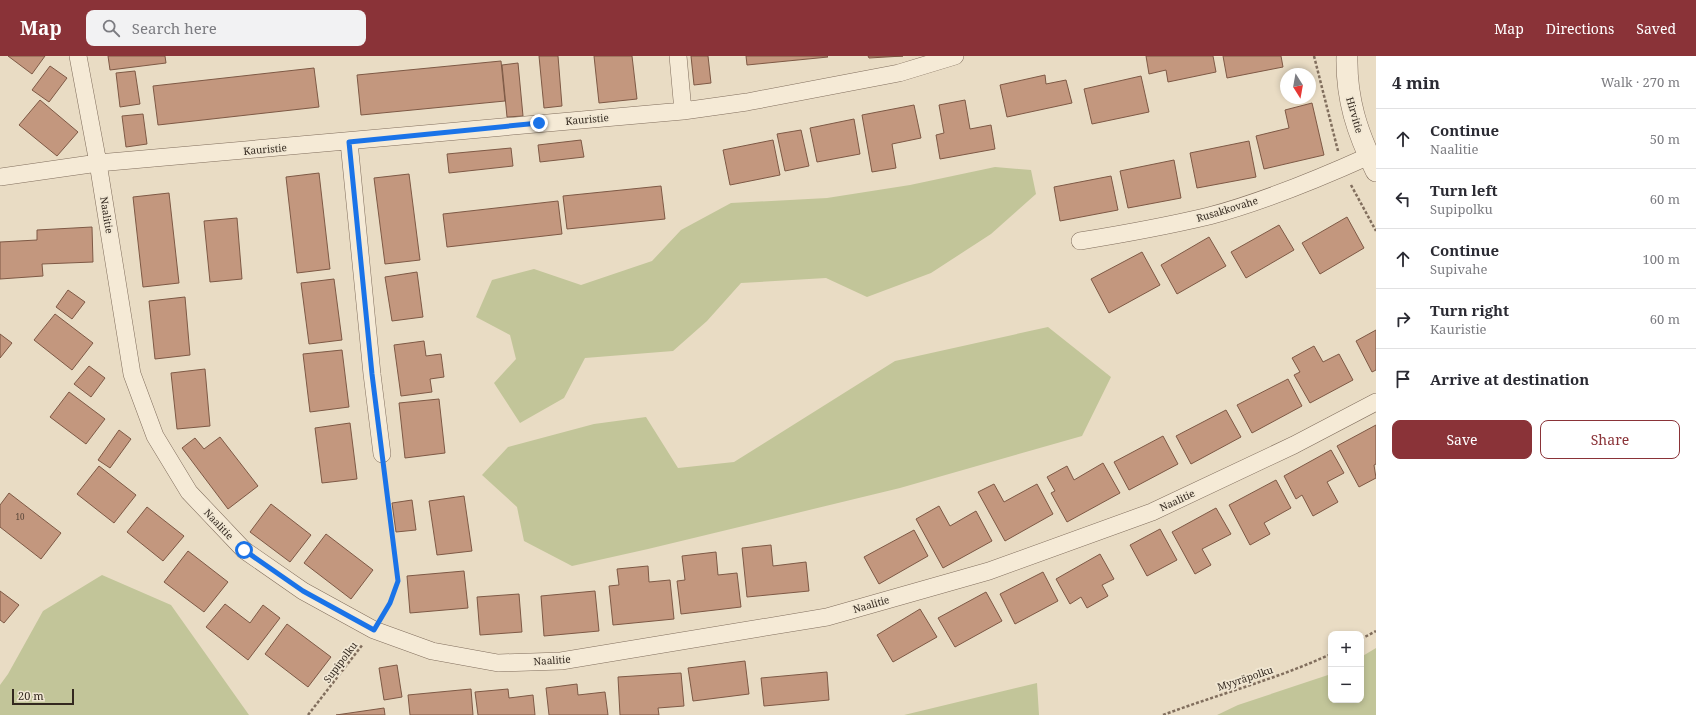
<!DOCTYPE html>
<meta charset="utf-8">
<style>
body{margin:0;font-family:"Noto Serif",serif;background:#f2f2f3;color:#2b2b33}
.controls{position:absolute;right:12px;bottom:12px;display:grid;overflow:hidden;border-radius:8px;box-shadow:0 2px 6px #0003}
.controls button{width:36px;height:36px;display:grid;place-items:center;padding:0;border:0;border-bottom:1px solid #e1e1e2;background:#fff;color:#2b2b33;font:20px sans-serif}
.compass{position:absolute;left:1280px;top:12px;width:36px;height:36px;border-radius:50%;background:#fff;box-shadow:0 2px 6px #0003;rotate:169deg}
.scale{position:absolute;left:12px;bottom:10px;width:62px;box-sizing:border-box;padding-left:4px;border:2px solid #33281f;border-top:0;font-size:11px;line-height:14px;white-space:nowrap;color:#33281f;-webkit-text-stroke:3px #f1e7d3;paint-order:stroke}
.stop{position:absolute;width:12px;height:12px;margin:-9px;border:3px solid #1a73e8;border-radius:50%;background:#fff}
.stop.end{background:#1a73e8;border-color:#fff;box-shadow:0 1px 4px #0008}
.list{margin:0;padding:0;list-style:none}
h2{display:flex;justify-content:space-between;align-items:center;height:52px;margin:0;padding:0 16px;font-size:17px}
h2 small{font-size:13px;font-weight:400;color:#7c7c81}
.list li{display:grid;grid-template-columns:26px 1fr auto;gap:12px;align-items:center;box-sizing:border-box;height:60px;padding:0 16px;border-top:1px solid #e1e1e2}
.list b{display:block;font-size:15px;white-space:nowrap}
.list p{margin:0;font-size:13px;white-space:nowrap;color:#7c7c81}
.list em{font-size:13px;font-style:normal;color:#7c7c81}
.actions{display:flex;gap:8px;padding:12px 16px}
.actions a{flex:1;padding:9px 0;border:1px solid #8a3338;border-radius:8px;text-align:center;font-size:14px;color:#8a3338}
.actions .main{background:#8a3338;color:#fff}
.icon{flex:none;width:22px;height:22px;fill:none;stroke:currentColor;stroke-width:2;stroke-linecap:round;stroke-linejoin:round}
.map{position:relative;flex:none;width:1376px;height:659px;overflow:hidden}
header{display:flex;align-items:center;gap:24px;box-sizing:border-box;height:56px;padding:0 20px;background:#8a3338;color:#fff}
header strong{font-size:19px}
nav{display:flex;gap:22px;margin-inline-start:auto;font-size:14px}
.search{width:280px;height:36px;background:#f2f2f3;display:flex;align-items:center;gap:10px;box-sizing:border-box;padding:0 14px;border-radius:8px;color:#7c7c81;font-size:15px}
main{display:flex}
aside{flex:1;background:#fff}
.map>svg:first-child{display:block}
.green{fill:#c2c599}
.building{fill:#c3977e;stroke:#7e5945}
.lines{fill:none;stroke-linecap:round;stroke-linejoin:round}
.minor-casing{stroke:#816e5d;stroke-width:18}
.tertiary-casing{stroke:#816e5d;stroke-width:22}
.path{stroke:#816e5d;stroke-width:2.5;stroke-dasharray:3 2;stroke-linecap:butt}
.minor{stroke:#f5ead6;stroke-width:17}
.tertiary{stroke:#f5ead6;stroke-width:21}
.route{stroke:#1a73e8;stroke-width:5}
.labels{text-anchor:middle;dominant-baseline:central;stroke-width:3.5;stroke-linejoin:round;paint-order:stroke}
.number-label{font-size:8px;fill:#574437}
.street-label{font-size:10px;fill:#33281f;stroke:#f1e7d3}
</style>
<header>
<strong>Map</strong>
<div class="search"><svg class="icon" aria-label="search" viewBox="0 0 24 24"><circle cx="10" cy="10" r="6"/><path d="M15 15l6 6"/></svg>Search here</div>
<nav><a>Map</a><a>Directions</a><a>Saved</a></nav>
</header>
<main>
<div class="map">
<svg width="1376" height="659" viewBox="0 0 1376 659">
<rect width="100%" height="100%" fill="#e9dcc4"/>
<path class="green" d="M995,111L1031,114L1036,138L991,178L931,217L867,241L826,222L741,227L707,265L673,295L585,302L564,342L520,367L494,327L516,303L510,279L476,261L492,224L534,213L581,229L652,205L681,174L731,147L827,142L910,129Z
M1048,271L1111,321L1082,380L900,432L648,493L572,510L524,485L517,451L482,419L508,391L594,368L646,361L678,412L734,406L895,305Z
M102,519L171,549L249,659H0V629L8,618L43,555Z
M1376,592V659H1217L1238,649L1331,618V644H1361V601Z
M1037,627L1039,659H904Z"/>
<path class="building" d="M8,0H45L32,18Z
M108,0H165L166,7L110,14Z
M539,0H558L562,50L544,52Z
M594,0H632L637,43L599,47Z
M691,0H708L711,27L694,29Z
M746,0H827L828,1L747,9Z
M868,0H903L869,2Z
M1146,0H1213L1216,16L1168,26L1166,14L1149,18Z
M1223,0H1281L1283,11L1227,22Z
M501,5L505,45L361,59L357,19Z
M518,7L523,60L507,61L502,9Z
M50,10L67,22L49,46L32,34Z
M314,12L319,51L158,69L153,30Z
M135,15L140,48L120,51L116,17Z
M1045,19L1046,28L1066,24L1072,47L1007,61L1000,29Z
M1141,20L1149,56L1092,68L1084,33Z
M40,44L78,76L57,100L19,69Z
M965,44L970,73L991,69L995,93L940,103L936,79L944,77L939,49Z
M1312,47L1324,99L1264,113L1256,80L1289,72L1285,54Z
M914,49L921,82L892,88L896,112L872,116L862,59Z
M143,58L147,88L126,91L122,60Z
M854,63L860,98L817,106L810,72Z
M801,74L809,110L785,115L777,78Z
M581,84L584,101L540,106L538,89Z
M773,84L780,119L730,129L723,94Z
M1249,85L1256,121L1197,132L1190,97Z
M511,92L513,110L449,117L447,98Z
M1174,104L1181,142L1128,152L1120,115Z
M319,117L330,213L297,217L286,121Z
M409,118L420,204L385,208L374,122Z
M1111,120L1118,154L1060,165L1054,131Z
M661,130L665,163L567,173L563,140Z
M169,137L179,227L143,231L133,141Z
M558,145L562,178L447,191L443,158Z
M1347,161L1364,192L1320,218L1302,187Z
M237,162L242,223L210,226L204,165Z
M1279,169L1294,194L1246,222L1231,196Z
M92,171L93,206L42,208L43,220L0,223V186L37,184V174Z
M1209,181L1226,210L1177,238L1161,209Z
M1142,196L1160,229L1109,257L1091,223Z
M417,216L423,261L392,265L385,221Z
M334,223L342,284L309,288L301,227Z
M68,234L85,246L72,263L56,251Z
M185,241L190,299L155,303L149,245Z
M55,258L93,287L72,314L34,284Z
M1376,274V314L1372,316L1356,285Z
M0,278L12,287L0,302Z
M424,285L426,300L441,298L444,321L430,323L432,336L401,340L394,289Z
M1314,290L1323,306L1339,298L1353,324L1310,347L1294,319L1300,316L1292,302Z
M342,294L349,351L310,356L303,298Z
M89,310L105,322L91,341L74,328Z
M205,313L210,370L177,373L171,317Z
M1288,323L1302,350L1252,377L1237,349Z
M69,336L105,363L86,388L50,361Z
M439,343L445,397L405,402L399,347Z
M1226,354L1241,381L1191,408L1176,380Z
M350,367L357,423L322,427L315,372Z
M1376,369V408L1374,409L1376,422L1359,431L1337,390Z
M119,374L131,383L110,412L98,404Z
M1163,380L1178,408L1129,434L1114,406Z
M220,381L258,430L228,453L182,392L195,382L204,393Z
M1331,394L1344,417L1327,426L1338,446L1313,460L1302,439L1296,443L1284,420Z
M1103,407L1120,437L1067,466L1051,437L1055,435L1047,421L1067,410L1074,424Z
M99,410L136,439L114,467L77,438Z
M1276,424L1291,452L1264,467L1270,478L1250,489L1229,449Z
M994,428L1004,446L1037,428L1053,458L1005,485L978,436Z
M9,437L61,477L41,503L0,471V449Z
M464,440L472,495L437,499L429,445Z
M412,444L416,474L396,476L392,447Z
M271,448L311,479L290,506L250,476Z
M939,450L950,470L976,455L992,485L943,512L916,463Z
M147,451L184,480L163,505L127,476Z
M1216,452L1231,478L1202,493L1211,509L1195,518L1172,476Z
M1160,473L1177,504L1147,520L1130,489Z
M914,474L928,500L879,528L864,501Z
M326,478L373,514L351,543L304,507Z
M771,489L773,510L806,506L809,535L747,541L742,492Z
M188,495L228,526L204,556L164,526Z
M716,496L718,519L737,517L741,551L681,558L677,525L685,524L682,500Z
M1100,498L1114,523L1102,529L1108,540L1087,552L1081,541L1070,548L1056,523Z
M648,510L649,526L670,524L674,563L613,569L609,530L619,529L617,513Z
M464,515L468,552L410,557L407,520Z
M1043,516L1058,545L1015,568L1000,538Z
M0,535L19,549L4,567L0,564Z
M595,535L599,575L544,580L541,540Z
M986,536L1002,565L955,591L938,562Z
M519,538L522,576L480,579L477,541Z
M225,548L250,567L263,549L280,562L248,604L206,571Z
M920,553L937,581L893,606L877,579Z
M287,568L331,601L308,631L265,598Z
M745,605L749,638L693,645L688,612Z
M397,609L402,641L384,644L379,612Z
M827,616L829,644L764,650L761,622Z
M681,617L684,650L658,652L659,659H620L618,621Z
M577,628L578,639L605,636L608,659H549L546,632Z
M471,633L473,659H410L408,639Z
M508,633L509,642L533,639L535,659H478L475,636Z
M384,652L385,659H336Z"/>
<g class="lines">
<g class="minor-casing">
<path id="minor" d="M78,0L98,107L132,318L155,380L189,436L244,494L303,535L374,574L432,595L498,607L561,605L827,561L989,515L1152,456L1294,389L1376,346
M678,0L683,55
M349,86L372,318L382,398
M0,121L98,107L683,55L747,46L899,17L955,0
M1080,185C1123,178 1167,170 1209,160C1262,146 1318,123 1369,100"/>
</g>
<g class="tertiary-casing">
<path id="tertiary" d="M1347,0C1346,43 1357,76 1376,115"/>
</g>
<path class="path" d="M1314,0L1338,95
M1351,129L1376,175
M384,417L398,525L390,547L384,558
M1361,583L1376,575
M308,659L363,588
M1163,659C1219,638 1277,623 1331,598"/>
<use href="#minor" class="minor"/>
<use href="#tertiary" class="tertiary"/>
</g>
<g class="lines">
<path class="route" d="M244,494L303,535L374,574L390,547L398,525L372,318L349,86L539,67"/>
</g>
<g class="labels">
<g class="number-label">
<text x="20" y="460">10</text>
</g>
<g class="street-label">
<text transform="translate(1355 59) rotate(74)">Hirvitie</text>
<text transform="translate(587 63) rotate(-5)">Kauristie</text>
<text transform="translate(265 93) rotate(-5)">Kauristie</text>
<text transform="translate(1227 153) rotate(-17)">Rusakkovahe</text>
<text transform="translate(107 159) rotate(81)">Naalitie</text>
<text transform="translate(1177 444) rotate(-25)">Naalitie</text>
<text transform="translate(219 468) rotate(47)">Naalitie</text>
<text transform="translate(871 548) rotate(-16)">Naalitie</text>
<text transform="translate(552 604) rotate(-4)">Naalitie</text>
<text transform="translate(340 606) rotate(-53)">Supipolku</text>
<text transform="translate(1245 622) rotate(-18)">Myyräpolku</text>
</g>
</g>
</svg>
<div class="controls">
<button>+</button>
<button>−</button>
</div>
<svg class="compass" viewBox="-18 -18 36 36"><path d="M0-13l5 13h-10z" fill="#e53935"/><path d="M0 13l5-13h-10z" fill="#7c7c81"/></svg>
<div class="scale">20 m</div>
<div class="stop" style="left:244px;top:494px"></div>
<div class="stop end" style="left:539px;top:67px"></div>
</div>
<aside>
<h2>4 min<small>Walk · 270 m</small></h2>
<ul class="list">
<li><svg class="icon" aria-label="ahead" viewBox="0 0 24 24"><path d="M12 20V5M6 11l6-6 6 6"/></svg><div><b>Continue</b><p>Naalitie</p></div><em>50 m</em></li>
<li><svg class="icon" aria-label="left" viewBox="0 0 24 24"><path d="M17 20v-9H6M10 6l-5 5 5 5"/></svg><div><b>Turn left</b><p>Supipolku</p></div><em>60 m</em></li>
<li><svg class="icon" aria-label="ahead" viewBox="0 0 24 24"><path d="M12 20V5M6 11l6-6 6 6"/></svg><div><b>Continue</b><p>Supivahe</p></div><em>100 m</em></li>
<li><svg class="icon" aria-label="right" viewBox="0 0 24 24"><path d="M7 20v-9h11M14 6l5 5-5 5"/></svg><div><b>Turn right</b><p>Kauristie</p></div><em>60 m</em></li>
<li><svg class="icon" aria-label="arrive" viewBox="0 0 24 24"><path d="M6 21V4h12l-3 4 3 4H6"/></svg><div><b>Arrive at destination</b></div></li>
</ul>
<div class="actions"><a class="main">Save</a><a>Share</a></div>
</aside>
</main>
